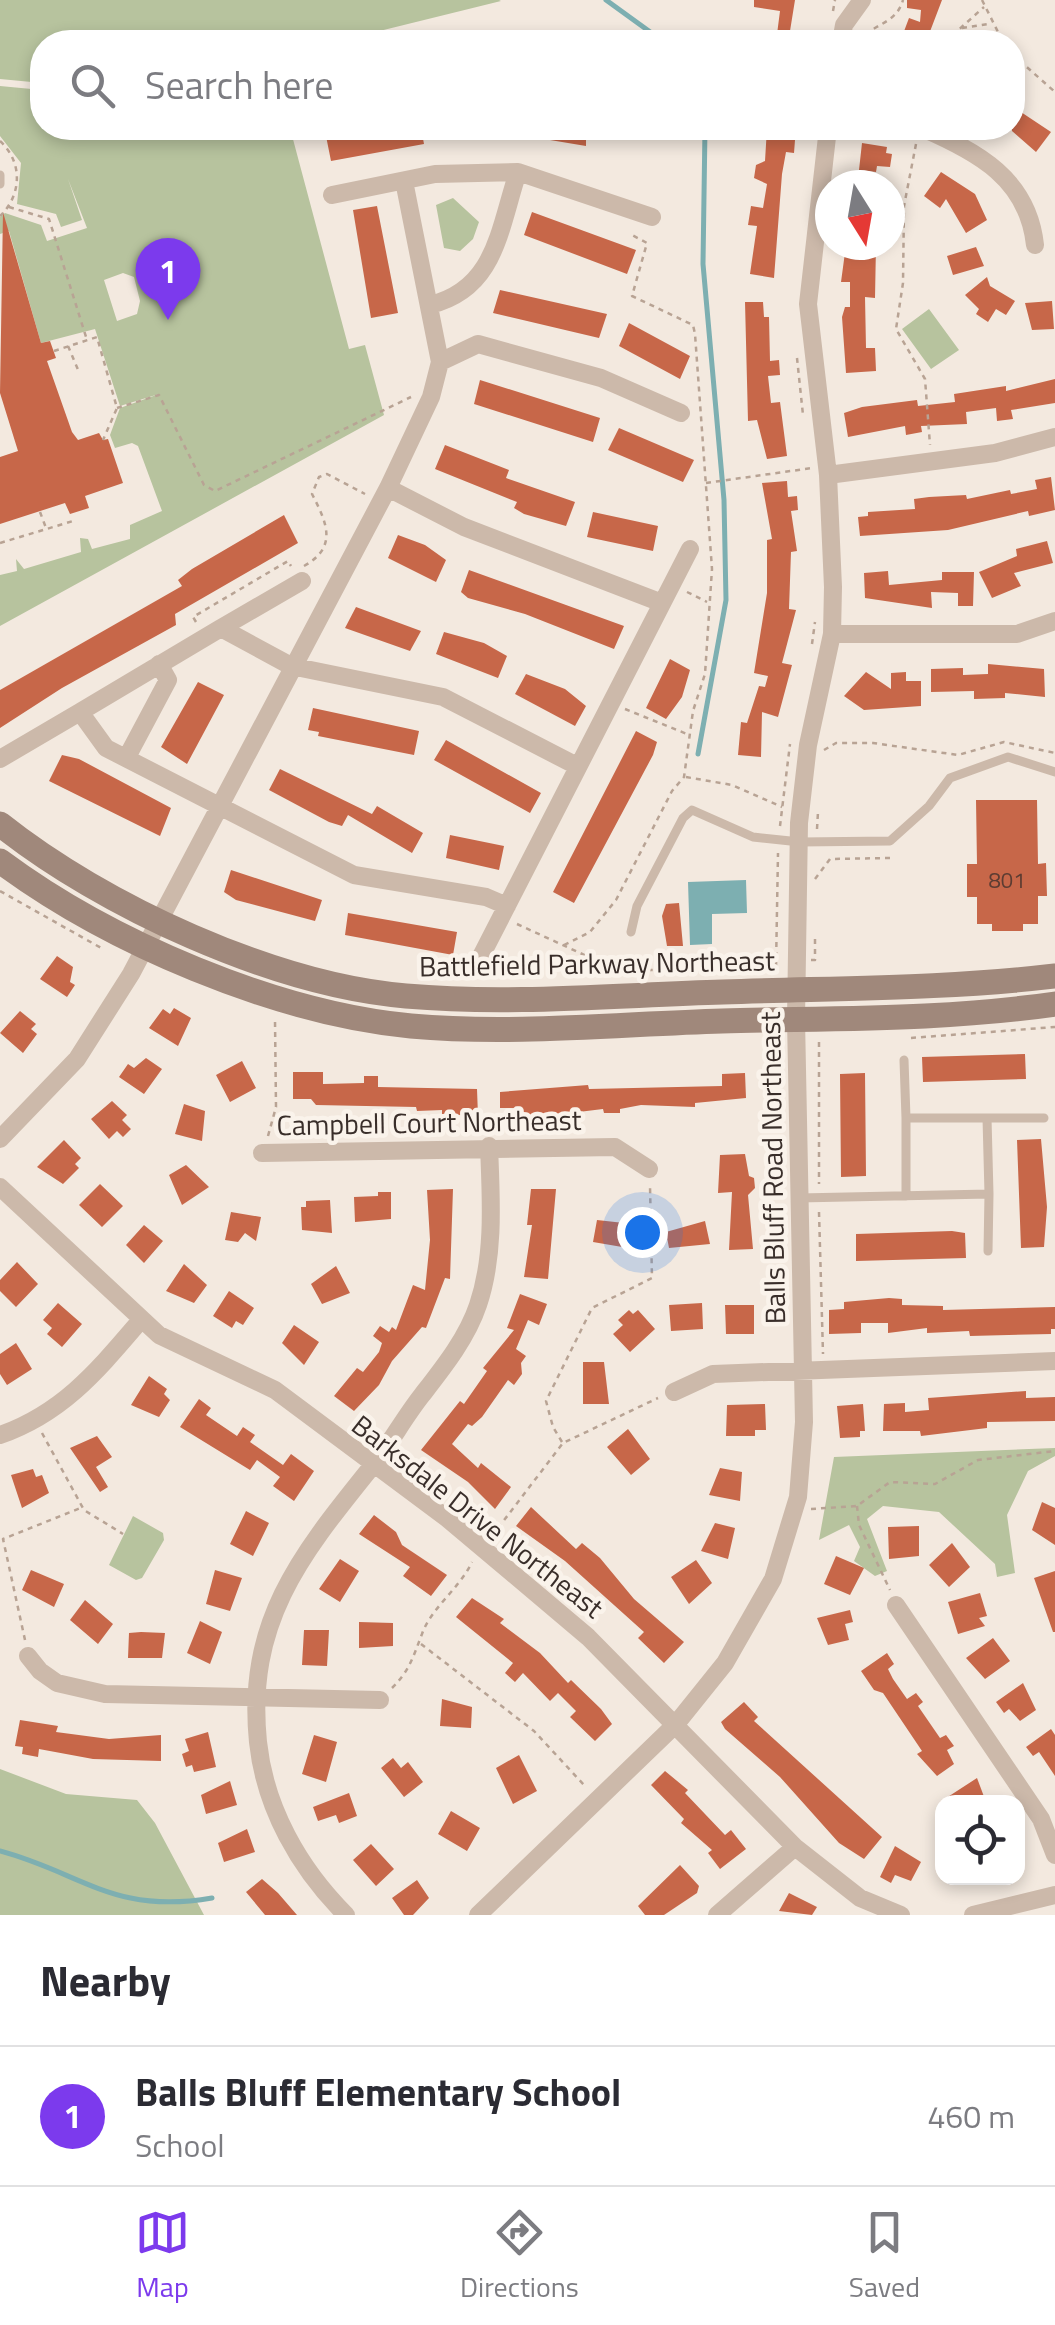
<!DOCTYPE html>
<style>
body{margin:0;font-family:"Titillium Web",sans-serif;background:#f7f7f7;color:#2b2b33}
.controls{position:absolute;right:30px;bottom:30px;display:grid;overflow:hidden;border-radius:20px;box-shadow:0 5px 15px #0003}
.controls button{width:90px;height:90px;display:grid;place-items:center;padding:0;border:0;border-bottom:2px solid #e1e1e2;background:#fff;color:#2b2b33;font:50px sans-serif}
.compass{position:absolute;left:815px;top:170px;width:90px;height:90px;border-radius:50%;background:#fff;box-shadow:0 5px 15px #0003;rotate:169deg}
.you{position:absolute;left:642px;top:1232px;width:35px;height:35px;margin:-25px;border:8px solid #fff;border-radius:50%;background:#1a73e8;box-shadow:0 0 0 15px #1a73e833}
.badge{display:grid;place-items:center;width:65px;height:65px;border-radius:50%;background:#7c3aed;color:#fff;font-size:32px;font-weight:700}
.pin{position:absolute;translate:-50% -82px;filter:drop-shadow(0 2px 5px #0008)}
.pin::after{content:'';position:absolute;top:52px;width:35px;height:30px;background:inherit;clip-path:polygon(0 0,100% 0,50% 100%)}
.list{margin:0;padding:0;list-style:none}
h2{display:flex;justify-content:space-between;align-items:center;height:130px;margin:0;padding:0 40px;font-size:42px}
h2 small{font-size:32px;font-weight:400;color:#7c7c81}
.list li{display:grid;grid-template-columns:65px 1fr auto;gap:30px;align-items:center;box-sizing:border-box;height:140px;padding:0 40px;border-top:2px solid #e1e1e2}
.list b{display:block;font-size:38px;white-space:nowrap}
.list p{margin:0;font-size:32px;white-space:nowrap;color:#7c7c81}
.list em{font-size:32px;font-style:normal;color:#7c7c81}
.icon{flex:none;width:55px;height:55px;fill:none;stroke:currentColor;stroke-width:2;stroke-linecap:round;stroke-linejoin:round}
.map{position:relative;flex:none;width:1055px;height:1915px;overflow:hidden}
.search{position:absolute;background:#fff;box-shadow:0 5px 15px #0003;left:30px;right:30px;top:30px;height:110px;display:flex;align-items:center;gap:25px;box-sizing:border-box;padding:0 35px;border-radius:40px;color:#7c7c81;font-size:38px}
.sheet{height:270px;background:#fff}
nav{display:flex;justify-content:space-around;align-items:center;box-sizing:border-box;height:140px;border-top:2px solid #e1e1e2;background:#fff;font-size:28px;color:#7c7c81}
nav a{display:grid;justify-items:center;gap:5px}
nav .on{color:#7c3aed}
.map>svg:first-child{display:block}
.green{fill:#b7c39e;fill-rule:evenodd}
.water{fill:#7dafb1}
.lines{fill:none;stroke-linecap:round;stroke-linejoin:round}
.stream{stroke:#7dafb1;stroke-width:5}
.building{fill:#c76749}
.path{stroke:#b8a394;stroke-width:2.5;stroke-dasharray:5 5;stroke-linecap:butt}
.lane{stroke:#ccb9aa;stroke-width:9}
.street{stroke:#ccb9aa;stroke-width:18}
.secondary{stroke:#a0887b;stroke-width:25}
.labels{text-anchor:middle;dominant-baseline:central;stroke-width:9;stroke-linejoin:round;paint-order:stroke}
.number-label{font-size:22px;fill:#5c3c32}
.street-label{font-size:28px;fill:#392e2a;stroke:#faf3eb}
</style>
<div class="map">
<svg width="1055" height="1915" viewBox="0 0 1055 1915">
<rect width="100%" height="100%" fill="#f3e9df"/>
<path class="green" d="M0,0H499L501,1L335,42H42V83L0,79Z
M0,86L42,90V128H290L349,349L365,345L384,415L0,626V575L17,571L16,559L24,569L81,552L80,538L88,539L92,549L130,539V525L162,511L138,446L132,443L115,448L110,435L120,408L159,394L120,406L95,329L41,343L9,231L0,234V217L5,213L41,225L47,241L87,228L68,179L82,220L61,227L56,214L17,204L21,163L0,136ZM123,273L134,277L140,301L137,314L117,321L104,280Z
M453,198L479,222L473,239L460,251L444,248L436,205Z
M929,309L959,350L931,369L902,329Z
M1055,1448V1456L1028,1471L1007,1515L1015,1573L997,1577L995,1564L939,1512L883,1506L867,1519L887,1571L875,1576L854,1561L860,1547L849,1525L819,1540L834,1457Z
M133,1516L163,1533L164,1540L142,1578L136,1580L109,1565Z
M0,1769L66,1794L137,1800L155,1823L204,1915H0Z"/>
<path class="water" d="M746,880L747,913L712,914V944L690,945L688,882Z"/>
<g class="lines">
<path class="stream" d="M606,0L664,42
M698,754L726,600L724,500L703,264L705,128
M0,1851C82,1873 114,1915 212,1898"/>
</g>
<path class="building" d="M754,0H795L790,31L822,35L821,42H776L780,11L754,7Z
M907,0H942L926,42H900L909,18L920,22L921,10L907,8Z
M1012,106L1051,132L1036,152L1012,131Z
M364,128H421L424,144L331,161L326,136Z
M427,128H474V139L427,138Z
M544,128H586V146L544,139Z
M767,128H793L795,140L794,153L786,152L782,174L774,278L750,274L757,226L748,225L751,206L763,208L767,184L754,178L756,165L765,161Z
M862,143L887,147L886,153L892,154L890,167L877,166L876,172L859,170Z
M941,172L975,194L987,220L966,233L946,199L940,208L924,196Z
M377,206L398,313L371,318L353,210Z
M3,212L41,343L50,341L56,358L47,361L72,432L78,440L99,433L103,440L108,439L123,483L85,496L89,508L70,514L65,503L0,524V457L18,451L0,393Z
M532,212L636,250L627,274L524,235Z
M846,245H876L875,298L865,297L866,348H875L876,371L846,373L842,317L845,307H850V282H841Z
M976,247L984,266L953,275L947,256Z
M987,277L990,286L1015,301L1006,315L996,309L988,322L976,314L979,309L965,295Z
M500,290L607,314L599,338L493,313Z
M1052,301L1054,329L1032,330L1025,303Z
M745,302H763L764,317H769L770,361L779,360L780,375L768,376L771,403L780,402L787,456L767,459L757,420L748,421Z
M629,323L690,356L680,379L619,346Z
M1055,379V403L1011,410L1013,419L997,421L996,408L966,412L967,424L921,426L922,432L906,435L905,426L848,437L844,413L862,407L917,400L918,406L955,402L954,394L1006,386V391Z
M480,380L600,418L593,442L474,404Z
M619,428L694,460L683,482L608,450Z
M445,445L509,470L506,478L575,502L566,526L524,514L514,508L517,502L435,469Z
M1051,477L1055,510L1029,516L1028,511L948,530L860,536L858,517L868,516V512L915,509L914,499L929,497L966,495L967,499L1010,490L1011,494L1037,489L1035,480Z
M787,481L788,497L797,496L798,510L791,511L797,551L791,552L789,609L796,610L782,663L792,665L778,717L762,712L761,757L738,755L741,722L747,723L759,686L765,687L768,676L754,673L767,593V540L772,539L762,483Z
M593,512L658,526L653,551L587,537Z
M284,515L298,543L175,614L176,625L62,688L0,728V690L182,586L178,580L192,569Z
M398,535L425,545L446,560L436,582L388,558Z
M1047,541L1053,563L1014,573L1021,586L992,598L979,572L1017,556L1016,549Z
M469,570L624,626L614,649L525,614L468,598L461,592Z
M888,571L889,585L942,580V572H974L973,606H958V593L931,592L932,608L865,598L864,573Z
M356,607L421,631L410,651L345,628Z
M444,632L484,643L507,656L498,678L436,654Z
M670,659L690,670L682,697L666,719L646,708Z
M988,664L1044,669L1045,697L1005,693V698L974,699V691L931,692V669L963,668V675L988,674Z
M866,672L891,689V673L906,672V681H921V706L864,710L844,696Z
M526,674L565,689L586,706L575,726L515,694Z
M198,682L224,695L187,764L161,747Z
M313,708L419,731L414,755L318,736L319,732L308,730Z
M636,731L657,742L653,755L574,903L553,892Z
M446,740L541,793L530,813L434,760Z
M62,755L79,759L171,808L160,836L49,781Z
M280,769L372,814L377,806L423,833L412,853L348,815L342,826L329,822L269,790Z
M976,800H1037L1038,864L1046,863L1047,896H1038V924H1023V931H992V924H977V897H967V864H977Z
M450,835L504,846L499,870L446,858Z
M231,870L322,900L315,921L236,900L224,892Z
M679,903L683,946H667L662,916L666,904Z
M348,913L457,932L453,955L345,935Z
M57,956L73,967L70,982L75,985L67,997L40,979Z
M174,1008L191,1018L178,1046L149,1028L163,1009L170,1014Z
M20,1011L36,1024L31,1029L37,1034L23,1053L0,1033Z
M1025,1054L1026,1079L923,1082L922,1057Z
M146,1058L162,1069L144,1094L119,1077L128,1064L134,1068Z
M242,1061L256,1088L230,1102L216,1075Z
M293,1072H323V1084L364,1083V1076H378V1087L477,1089L478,1116L442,1114V1110L417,1111L416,1107L316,1105L311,1099H293Z
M745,1073L746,1098L695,1103V1107L641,1105L620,1109V1113H604L603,1109L554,1115H516V1108H500V1092L588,1085L589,1089L722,1086V1074Z
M865,1073L866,1176L841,1177L840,1074Z
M112,1101L127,1115L122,1120L131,1129L123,1137L117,1131L109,1139L91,1119Z
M184,1104L205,1111L202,1141L175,1134Z
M1041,1139L1047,1207L1044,1247L1021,1248L1017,1140Z
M64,1140L81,1158L75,1164L79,1168L63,1184L37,1167Z
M745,1154L749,1176L754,1178L755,1188L748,1195L753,1249L729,1250L732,1192L718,1193L720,1155Z
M186,1165L209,1187L182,1205L169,1175Z
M100,1184L123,1206L102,1227L79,1205Z
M453,1189L450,1279L445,1278L426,1328L422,1327L392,1361L379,1385L354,1411L334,1396L357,1368L363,1372L379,1352L382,1343L373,1336L380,1326L389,1332L392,1327L396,1330L413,1285L425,1290L430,1240L427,1190Z
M531,1189H556L548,1279L524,1277L532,1225H527Z
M378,1192H391V1219L355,1222L354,1197L378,1196Z
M330,1200L332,1233L302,1230L301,1207H306V1201Z
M231,1212L261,1217L256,1241L245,1233L238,1242L225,1240Z
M597,1220L633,1224L628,1248L593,1242Z
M705,1221L710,1244L669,1248L666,1232Z
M144,1225L163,1241L144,1263L126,1245Z
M952,1231L965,1233L966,1258L856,1261V1234Z
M17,1262L38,1284L16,1307L0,1291V1280Z
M184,1264L207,1285L194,1303L166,1291Z
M336,1266L350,1293L322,1304L311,1284Z
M229,1291L254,1308L243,1325L236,1321L232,1328L213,1316Z
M520,1294L547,1304L539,1325L528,1320L516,1349L526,1356L521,1363L522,1374L514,1385L508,1380L482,1417L472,1426L468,1424L452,1444L478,1468L481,1463L511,1487L495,1509L468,1482L421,1450L460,1401L464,1404L487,1371L483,1368L514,1330L507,1328Z
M889,1298L902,1299V1305L943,1306V1310L1055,1307V1329H1051V1334L970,1336L969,1331L927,1333V1328L888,1333V1323H861V1333L829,1334V1310L844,1309V1302Z
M58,1303L82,1324L62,1347L47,1334L52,1328L43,1320Z
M702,1303L703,1329L671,1331L669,1305Z
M725,1305H754V1334H726Z
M629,1310L633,1314L638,1310L655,1329L630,1352L613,1334L623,1325L618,1320Z
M294,1325L319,1342L304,1365L282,1343Z
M16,1343L32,1369L7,1385L0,1374V1354Z
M583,1362H604L609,1404H583Z
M149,1376L167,1389L164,1394L170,1400L159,1417L131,1405Z
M1026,1391V1398L1055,1397V1421L987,1422V1428L921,1436L920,1431H883L884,1404L905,1403V1412L929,1410L928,1398Z
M199,1399L211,1408L206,1415L237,1436L243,1427L255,1435L250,1442L283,1465L291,1454L314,1471L294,1501L273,1486L280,1477L257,1460L250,1470L180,1427Z
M765,1404L766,1430H755V1436H726L727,1405Z
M863,1404L865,1431H860V1437L840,1438L837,1406Z
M628,1429L650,1459L631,1475L607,1447Z
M97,1436L112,1457L96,1467L108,1487L100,1492L70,1448Z
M720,1468L742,1472L740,1501L709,1495Z
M33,1469L36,1477L42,1475L49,1493L22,1508L11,1475Z
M1042,1502L1055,1508V1545L1032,1530Z
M531,1507L576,1549L582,1543L600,1558L634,1599L684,1642L664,1663L638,1638L644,1632L565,1561L516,1526Z
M246,1511L269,1523L253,1556L230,1544Z
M374,1515L396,1532L402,1545L447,1575L431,1596L403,1576L410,1567L359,1534Z
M715,1523L735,1528L728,1559L701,1551Z
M919,1526V1556L889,1559L888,1527Z
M952,1543L970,1567L949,1587L929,1565Z
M836,1556L864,1568L850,1595L824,1584Z
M340,1559L359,1571L340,1602L319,1589Z
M696,1560L712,1583L689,1604L671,1577Z
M31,1570L64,1584L54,1607L22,1590Z
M215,1570L242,1578L230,1611L206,1604Z
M1055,1571V1632H1053L1034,1578Z
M980,1593L987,1616L979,1618L985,1626L958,1634L948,1602Z
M472,1598L504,1619L500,1623L540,1653L568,1683L571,1680L601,1709L612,1724L595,1741L570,1717L576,1711L558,1693L550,1701L523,1673L515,1682L505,1673L513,1663L456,1617Z
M85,1600L113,1624L98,1644L70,1620Z
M850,1610L853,1622L845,1624L849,1640L828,1645L817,1618Z
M200,1621L222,1632L210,1664L187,1653Z
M359,1622L393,1623V1646L359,1648Z
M304,1630H329L327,1666L302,1665Z
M141,1632L165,1633L162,1658H128L129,1633Z
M993,1638L1010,1661L985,1679L966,1658Z
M887,1653L894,1664L888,1669L893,1679L907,1699L916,1693L923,1702L918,1706L940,1738L946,1735L954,1746L947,1750L954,1764L937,1776L917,1754L922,1751L883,1693L874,1690L861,1671Z
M1023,1683L1036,1710L1020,1721L1009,1709L1004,1713L996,1702Z
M442,1699L472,1707L471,1728L440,1726Z
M744,1702L758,1717L754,1721L882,1837L864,1859L839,1843L780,1777L725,1729L721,1722Z
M20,1720L58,1726L56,1732L109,1739L161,1735V1761L93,1759L39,1749L38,1757L22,1754L23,1747L15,1746Z
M1051,1729L1055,1735V1776L1039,1752L1033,1756L1026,1747Z
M208,1732L216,1767L194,1772L192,1765L186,1767L182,1754L189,1751L185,1739Z
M314,1735L337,1742L326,1782L302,1774Z
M519,1755L537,1791L513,1804L496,1768Z
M393,1758L401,1768L408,1762L423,1782L404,1797L381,1768Z
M665,1771L688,1790L685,1793L725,1835L731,1830L746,1849L720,1869L708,1853L712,1850L681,1823L684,1819L651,1785Z
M977,1778L986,1802H940Z
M230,1781L237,1805L206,1814L201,1795Z
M349,1793L357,1816L339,1823L336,1815L318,1821L313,1807Z
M451,1811L480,1828L467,1851L438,1834Z
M247,1829L255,1852L224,1862L218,1843Z
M371,1844L394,1869L376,1886L353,1860Z
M895,1846L921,1862L911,1881L895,1875L891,1883L880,1877Z
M680,1865L699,1886L697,1893L664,1915H645L638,1906Z
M262,1879L278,1893L297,1915H265L246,1892Z
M417,1880L429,1898L413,1915H404L392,1898Z
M789,1893L817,1907L812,1915L779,1911Z"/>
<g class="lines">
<path class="path" d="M982,0L1003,42
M833,11L835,0
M962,28L988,24
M859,42C872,23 896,25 903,0
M945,42L984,7
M1012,54L1055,92
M0,141C23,162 22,195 0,216
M916,144L904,206L903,283L896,329L925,379L930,445
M9,207L49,219L87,340
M68,346L79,372
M54,351L97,337L117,408L103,440
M797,358L803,415
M117,408L159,395L204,485L215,491L411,397
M706,483L812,468
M40,512L46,528
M0,543L73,521
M304,566C338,547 327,523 312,494L319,477L327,474L365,494
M687,592L707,602
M196,622L193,617L288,561L291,566
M812,644L815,622
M625,709L687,734
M824,750L836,743H873L958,755L1004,742L1055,753
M686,777L732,785L782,807
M780,826L790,744
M817,829L818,812
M815,879L830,859L890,858
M0,891L103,949
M517,924L604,964L638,970H740
M564,945L590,932L616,900L672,791L684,777L693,711L705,674L712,569L695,334L693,325L632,296L647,243L632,235
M811,960H815V937
M776,967L778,853
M911,1038L1055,1027
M819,1042V1184
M268,1136L276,1107L275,1020
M819,1212L823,1354
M42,1433L84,1510L123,1534
M562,1442L553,1427L546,1401L592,1308L652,1278L650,1186
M857,1506L859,1525L890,1590
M811,1509L857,1506L890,1482L935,1484L978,1460L1055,1451
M492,1536L563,1443L658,1398
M25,1640L3,1539L83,1507
M421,1644L534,1731L584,1785
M392,1688C410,1670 413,1657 422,1634C431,1608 460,1588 472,1562"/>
<path class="lane" d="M0,175V184
M631,932L637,906L683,818L692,810L753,837L800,842L890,841L929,806L950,778L1008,757L1055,772
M904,1060L906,1118
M989,1194L987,1118H1044
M906,1196V1118H987
M799,1198L989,1194L988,1251"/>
<path class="street" d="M841,42L844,25L862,0
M922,128C978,152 1028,179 1035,245
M332,195L435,174L518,172L652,217
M430,305C496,289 499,229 518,172
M440,362L478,344L601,378L681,413
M828,475L995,453L1055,437
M388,488L464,527L662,603
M221,628L302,581
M832,634H1017L1055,621
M80,712L221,628L291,666L443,697L577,766
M127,757L168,680L159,664
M0,759L80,712L106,748L354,875L486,897L507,906
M476,966L690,549
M0,1139L77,1059L131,974L388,488L431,397L440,362L404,181
M262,1153L615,1147L649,1169
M0,1187L159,1335L275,1390L448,1519L588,1637L795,1847L860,1898L901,1915
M674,1392L713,1374L1055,1361
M0,1435C63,1413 98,1370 140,1321
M896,1605L1041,1819L1055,1855
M28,1656L40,1671L57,1683L105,1694L380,1700
M346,1915C299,1868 265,1808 258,1742C246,1623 299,1557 369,1470C389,1446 403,1419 422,1395C443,1368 467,1338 478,1305C495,1255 491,1198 489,1146
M478,1915L676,1724L725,1663L773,1579L798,1497L804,1422L796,1019L799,823L808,745L832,634L833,587L828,475L808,304L828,128
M717,1915L795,1847
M973,1915L1055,1895"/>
<path class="secondary" d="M0,824C103,906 274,985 406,996C511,1005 618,995 723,992C834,988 945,989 1055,976
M0,861C109,942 275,1013 411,1026C513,1035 620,1024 722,1021C833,1018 945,1020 1055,1004"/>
</g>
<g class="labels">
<g class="number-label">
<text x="1007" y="880">801</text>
</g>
<g class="street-label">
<text transform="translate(597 963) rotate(-1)">Battlefield Parkway Northeast</text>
<text transform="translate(429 1122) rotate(-1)">Campbell Court Northeast</text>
<text transform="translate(772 1168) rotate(-91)">Balls Bluff Road Northeast</text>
<text transform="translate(478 1516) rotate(38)">Barksdale Drive Northeast</text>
</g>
</g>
</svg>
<div class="controls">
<button><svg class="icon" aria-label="locate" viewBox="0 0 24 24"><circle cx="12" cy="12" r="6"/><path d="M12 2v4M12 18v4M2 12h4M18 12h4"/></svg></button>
</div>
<svg class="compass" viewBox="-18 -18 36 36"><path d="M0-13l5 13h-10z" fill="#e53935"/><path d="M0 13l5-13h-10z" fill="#7c7c81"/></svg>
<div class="you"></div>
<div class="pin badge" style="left:168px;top:320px">1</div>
<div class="search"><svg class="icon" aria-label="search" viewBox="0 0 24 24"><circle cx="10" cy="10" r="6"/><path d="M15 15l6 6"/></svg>Search here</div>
</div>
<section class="sheet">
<h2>Nearby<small></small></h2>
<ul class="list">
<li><span class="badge">1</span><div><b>Balls Bluff Elementary School</b><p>School</p></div><em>460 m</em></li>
</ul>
</section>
<nav>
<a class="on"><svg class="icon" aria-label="map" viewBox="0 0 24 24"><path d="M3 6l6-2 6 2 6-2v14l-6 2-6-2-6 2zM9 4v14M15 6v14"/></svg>Map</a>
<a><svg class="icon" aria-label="directions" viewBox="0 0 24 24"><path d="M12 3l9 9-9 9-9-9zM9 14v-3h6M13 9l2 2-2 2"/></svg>Directions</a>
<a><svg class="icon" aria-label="saved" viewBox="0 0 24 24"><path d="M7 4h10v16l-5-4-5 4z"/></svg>Saved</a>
</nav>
